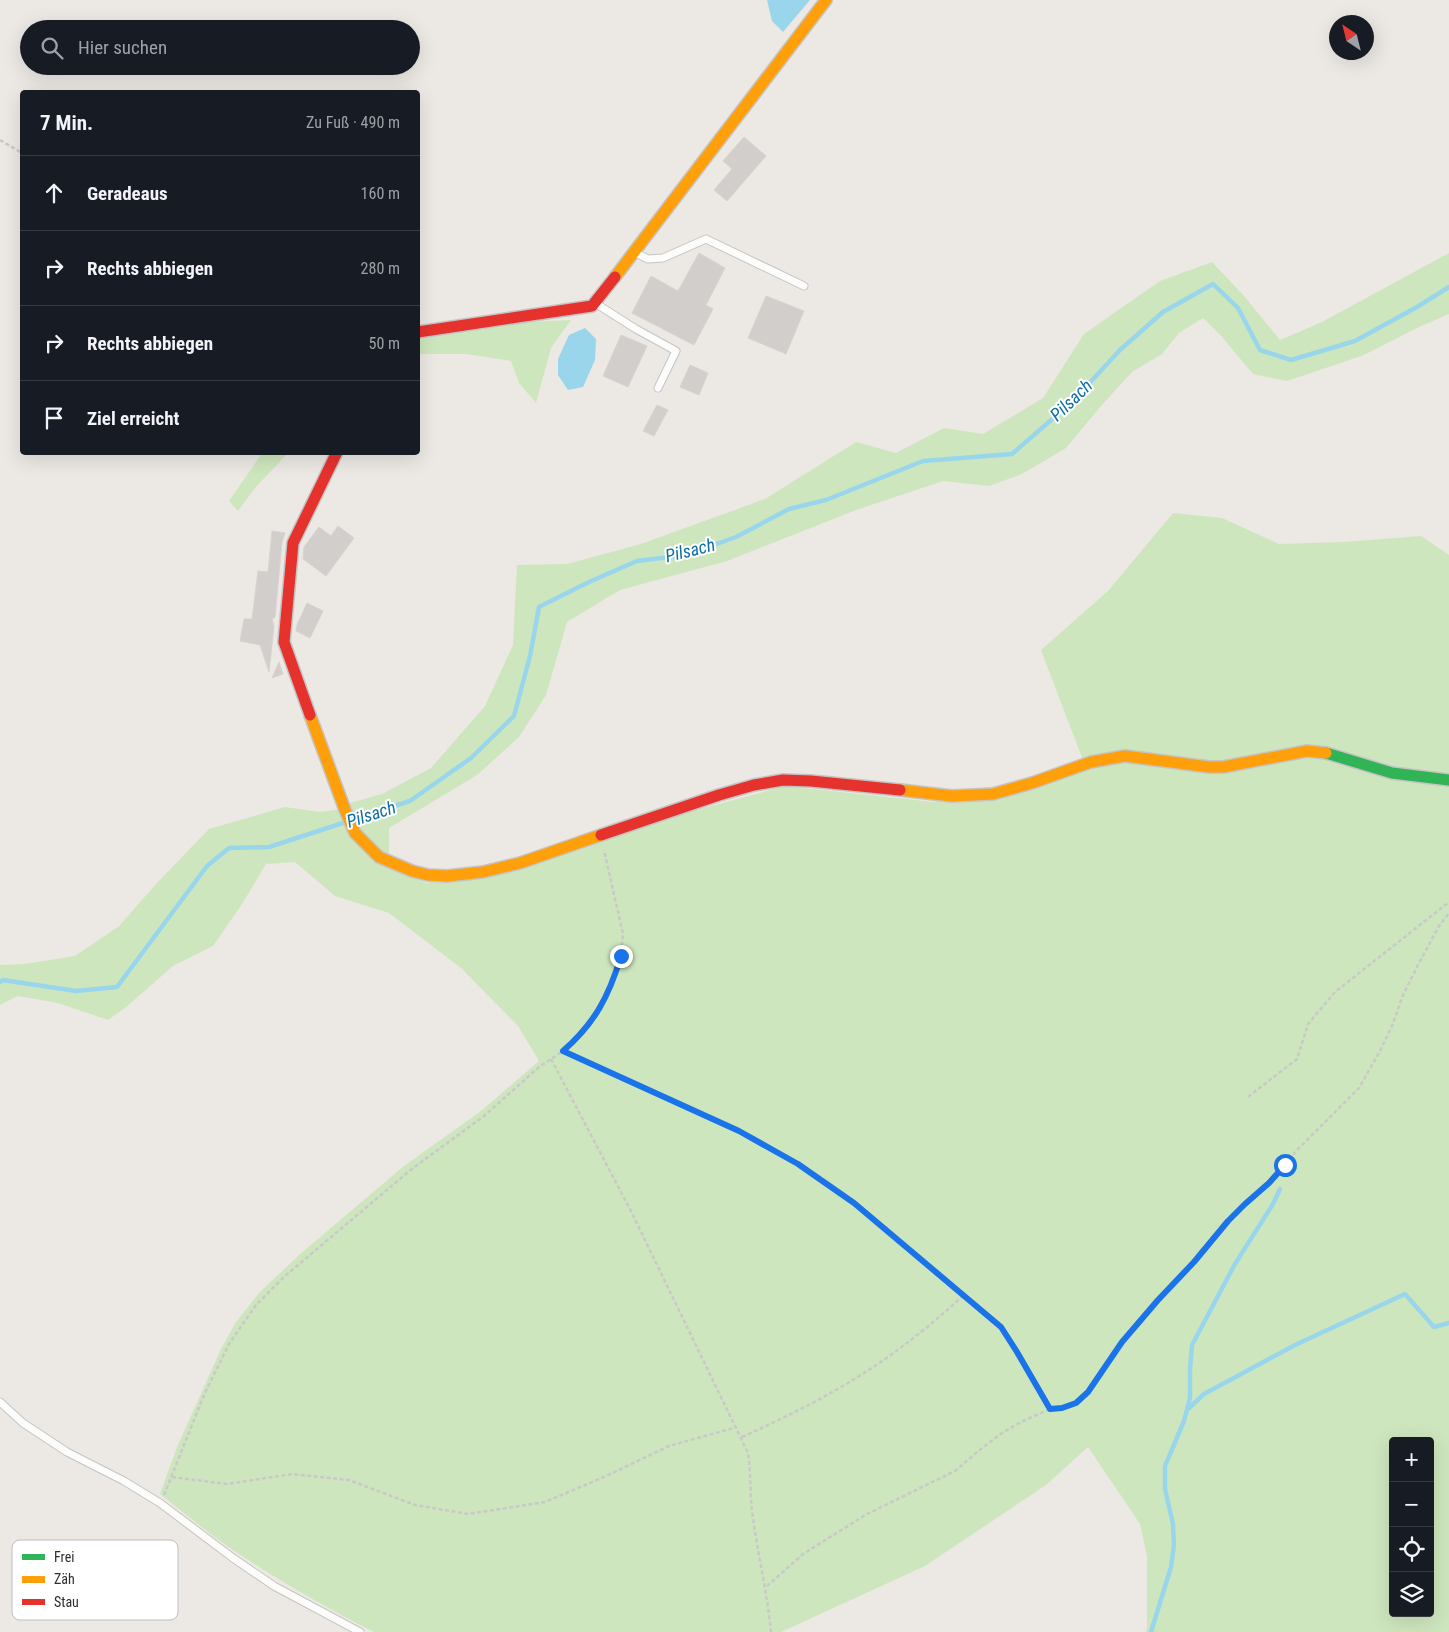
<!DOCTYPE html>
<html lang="de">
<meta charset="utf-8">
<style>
body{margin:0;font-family:"Roboto Condensed",sans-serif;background:#242831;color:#f1f3f6}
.controls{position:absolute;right:15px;bottom:15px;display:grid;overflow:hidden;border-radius:5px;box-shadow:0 5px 20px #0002}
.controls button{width:45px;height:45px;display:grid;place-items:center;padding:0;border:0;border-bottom:1px solid #363941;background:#171b24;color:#f1f3f6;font:25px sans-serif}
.compass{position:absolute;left:1329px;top:15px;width:45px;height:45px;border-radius:50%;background:#171b24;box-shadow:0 5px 20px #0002;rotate:325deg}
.stop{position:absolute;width:15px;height:15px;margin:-11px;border:4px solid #1a73e8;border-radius:50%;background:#fff}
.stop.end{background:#1a73e8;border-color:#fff;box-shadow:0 1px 5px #0008}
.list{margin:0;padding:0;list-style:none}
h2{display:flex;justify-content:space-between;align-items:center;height:65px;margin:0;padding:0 20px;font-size:21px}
h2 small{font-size:16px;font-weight:400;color:#9ea1a6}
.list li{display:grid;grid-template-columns:32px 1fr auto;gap:15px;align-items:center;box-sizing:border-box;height:75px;padding:0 20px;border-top:1px solid #363941}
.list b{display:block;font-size:19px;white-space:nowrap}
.list em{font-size:16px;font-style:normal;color:#9ea1a6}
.icon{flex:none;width:28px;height:28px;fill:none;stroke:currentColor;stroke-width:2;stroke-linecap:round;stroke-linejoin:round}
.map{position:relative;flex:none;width:1449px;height:1632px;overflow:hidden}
.search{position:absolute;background:#171b24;box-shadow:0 5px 20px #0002;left:20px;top:20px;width:400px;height:55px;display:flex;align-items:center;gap:12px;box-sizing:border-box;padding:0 18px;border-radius:28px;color:#9ea1a6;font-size:19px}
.panel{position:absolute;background:#171b24;box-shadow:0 5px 20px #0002;left:20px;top:90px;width:400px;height:365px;border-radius:5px}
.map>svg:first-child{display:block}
.green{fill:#cee6be;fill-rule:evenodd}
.water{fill:#99d6ec}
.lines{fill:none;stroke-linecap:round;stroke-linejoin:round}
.stream{stroke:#99d6ec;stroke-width:4.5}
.building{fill:#d1cecb;stroke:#d7d4d0}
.lane-casing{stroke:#c5c4c5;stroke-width:9}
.fast-casing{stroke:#c5c4c5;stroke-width:14}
.slow-casing{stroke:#c5c4c5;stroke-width:14}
.jam-casing{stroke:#c5c4c5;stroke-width:14}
.path{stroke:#c9c9c8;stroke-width:2.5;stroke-dasharray:4 2.5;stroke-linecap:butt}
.lane{stroke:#fcfcfb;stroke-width:7}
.fast{stroke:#30b455;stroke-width:11}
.slow{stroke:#ff9f0a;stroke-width:11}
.jam{stroke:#e5322d;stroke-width:11}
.route{stroke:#1a73e8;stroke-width:6}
.labels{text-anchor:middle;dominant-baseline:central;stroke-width:4;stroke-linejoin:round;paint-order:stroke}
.water-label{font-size:18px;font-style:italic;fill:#0d6fa3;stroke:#fff}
.key{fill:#fff;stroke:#c0c0c0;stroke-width:1}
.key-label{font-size:14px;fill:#2e2e2e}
</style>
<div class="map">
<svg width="1449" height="1632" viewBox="0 0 1449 1632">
<rect width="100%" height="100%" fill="#ece8e4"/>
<path class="green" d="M1449,253V314L1417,328L1364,355L1287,381L1253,374L1222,337L1203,318L1179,333L1162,354L1132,372L1101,406L1066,448L1022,474L989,486L943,481L856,510L727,561L620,590L567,622L546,695L519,737L477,775L389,828V868L427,883L785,786L934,802L1084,763L1041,650L1108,591L1173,513L1222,518L1279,544L1344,542L1421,536L1449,555V1632H1146L1147,1627V1556L1140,1524L1088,1447L1046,1485L925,1566L781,1632H374C321,1605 269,1575 220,1541C200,1526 180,1510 160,1494L177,1447L221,1349L236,1322L259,1293L299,1255L404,1166L481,1111L539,1061L518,1026L461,968L389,913L335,896L295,862L266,864L242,904L213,946L173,966L125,1008L108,1020L58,1003L18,996L0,1005V965L25,964L75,956L119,926L157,883L209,829L285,807L320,812L336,810L350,803L382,794L431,768L485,706L513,645L517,565L567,564L641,544L765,499L856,442L896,453L944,428L983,434L1043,398L1084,334L1160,281L1212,262L1245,297L1280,340L1322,322ZM1393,1441H1430V1613H1393Z
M571,320L551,348L536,403L519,383L511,361L466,354H418V339L529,322Z
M263,452L288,453L255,488L238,511L229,501Z"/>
<path class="water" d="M767,0H810L783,32L772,21Z
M585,328L596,339L595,360L583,387L568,390L558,375V359L569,335Z"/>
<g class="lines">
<path class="stream" d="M353,819L410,801L471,758L514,716L530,656L539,607L589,582L637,561L686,555L736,537L789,509L826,500L923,461L1012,454L1072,402L1120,350L1163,312L1213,284L1238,308L1260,350L1291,360L1355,341L1417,307L1449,287
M0,982L3,980L76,991L117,987L207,866L229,848L269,847L346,822
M1188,1409L1204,1394L1295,1345L1405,1294L1434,1327L1449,1323
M1151,1632L1171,1567L1174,1545L1173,1524L1165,1489V1466L1184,1421L1190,1398V1370L1192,1345L1235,1264L1273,1204L1280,1189"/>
</g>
<path class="building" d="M744,137L766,156L727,201L714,190L732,169L723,161Z
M699,253L725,268L706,305L713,309L694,345L632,313L651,276L678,291Z
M766,296L804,311L786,354L748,338Z
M621,335L647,346L628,387L603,376Z
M690,365L708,373L699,395L680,387Z
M657,405L668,410L654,436L643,431Z
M338,526L354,538L326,576L303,559L304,547L319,527L331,536Z
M272,531L285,533L282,542L275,617L272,619L274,626L269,672L260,645L240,641L244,619H252L258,571L268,572Z
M307,603L323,611L310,638L296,631L297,625Z
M279,662L283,674L272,678Z"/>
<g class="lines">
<g class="lane-casing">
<path id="lane" d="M634,252L648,259L663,258L706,239L804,286
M595,303L636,329L676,351L658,388
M0,1402L23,1423L67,1452L124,1481L160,1503L233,1558L274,1586L360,1632"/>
</g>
<g class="fast-casing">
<path id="fast" d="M1326,753L1392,773L1449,780"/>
</g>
<g class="slow-casing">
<path id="slow" d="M615,277L826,0
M310,715L345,810L355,833L379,857L412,871L428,875L447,876L483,872L520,863L601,835
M900,790L952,796L993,794L1032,783L1091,762L1125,756L1209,767H1223L1307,751L1326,753"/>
</g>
<g class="jam-casing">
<path id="jam" d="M418,332L592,306L615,277
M310,715L284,642L293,543L337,452
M601,835L719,795L754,785L783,780L811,781L900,790"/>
</g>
<path class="path" d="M0,140L22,153
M563,1051L739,1131L798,1164L854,1203L1001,1327L1017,1352L1050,1409L1023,1421L1002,1433L977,1452L955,1471L867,1514L803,1554L766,1587
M551,1059L630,1209L748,1453C751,1472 750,1491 752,1510C757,1551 767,1591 771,1632
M1248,1097L1297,1059L1308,1024L1335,992L1449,902
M1050,1409L1062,1408L1076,1403L1088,1392L1122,1342L1158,1300L1194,1262L1228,1221L1245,1204L1269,1183L1298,1149L1359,1088L1380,1051L1392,1026L1403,995L1419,963L1439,926L1449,913
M742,1437C784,1418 825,1398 864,1373C899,1351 932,1324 963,1296
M172,1477L227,1484L292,1474L349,1480L415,1505L468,1514L545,1502L604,1477L669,1446L737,1427
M164,1495L204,1395L229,1344L256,1305L285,1276L413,1168L484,1116L539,1067L563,1051L577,1039L594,1019L613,981L621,956L623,934L604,850"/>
<use href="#lane" class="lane"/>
<use href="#fast" class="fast"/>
<use href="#slow" class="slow"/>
<use href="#jam" class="jam"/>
</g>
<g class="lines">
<path class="route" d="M621,956C609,996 595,1023 563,1051L739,1131L798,1164L854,1203L1001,1327L1017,1352L1050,1409L1062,1408L1076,1403L1088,1392L1122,1342L1158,1300L1194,1262L1228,1221L1245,1204L1269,1183L1285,1165"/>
</g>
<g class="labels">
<g class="water-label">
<text transform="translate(1071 400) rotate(-44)">Pilsach</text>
<text transform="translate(690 550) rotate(-14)">Pilsach</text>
<text transform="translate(371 814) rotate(-18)">Pilsach</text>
</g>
</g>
<rect x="12" y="1540" width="166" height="80" rx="8" class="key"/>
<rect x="22" y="1554" width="23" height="6" fill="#30b455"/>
<rect x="22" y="1576" width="23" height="7" fill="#ff9f0a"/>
<rect x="22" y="1599" width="23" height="6" fill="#e5322d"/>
<g class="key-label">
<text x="54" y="1562">Frei</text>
<text x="54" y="1584">Zäh</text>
<text x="54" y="1607">Stau</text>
</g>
</svg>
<div class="controls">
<button>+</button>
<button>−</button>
<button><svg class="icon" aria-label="locate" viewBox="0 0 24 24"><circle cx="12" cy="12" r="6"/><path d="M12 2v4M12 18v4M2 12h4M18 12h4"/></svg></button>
<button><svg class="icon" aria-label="layers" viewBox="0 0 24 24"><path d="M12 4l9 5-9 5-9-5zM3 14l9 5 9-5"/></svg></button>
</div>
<svg class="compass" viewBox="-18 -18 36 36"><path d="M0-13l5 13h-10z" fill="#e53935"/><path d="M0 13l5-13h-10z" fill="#9ea1a6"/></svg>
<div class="stop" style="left:1285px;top:1165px"></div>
<div class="stop end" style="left:621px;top:956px"></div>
<div class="search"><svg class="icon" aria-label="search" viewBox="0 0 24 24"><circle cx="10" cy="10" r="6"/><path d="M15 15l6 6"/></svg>Hier suchen</div>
<section class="panel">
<h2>7 Min.<small>Zu Fuß · 490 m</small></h2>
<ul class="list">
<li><svg class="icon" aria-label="ahead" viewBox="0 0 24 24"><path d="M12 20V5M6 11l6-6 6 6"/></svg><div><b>Geradeaus</b></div><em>160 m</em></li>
<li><svg class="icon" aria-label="right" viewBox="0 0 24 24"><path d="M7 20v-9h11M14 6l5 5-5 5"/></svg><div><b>Rechts abbiegen</b></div><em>280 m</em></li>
<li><svg class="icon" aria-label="right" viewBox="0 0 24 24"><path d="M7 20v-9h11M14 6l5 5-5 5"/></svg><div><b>Rechts abbiegen</b></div><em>50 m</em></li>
<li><svg class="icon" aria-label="arrive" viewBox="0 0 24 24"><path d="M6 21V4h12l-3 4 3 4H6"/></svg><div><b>Ziel erreicht</b></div></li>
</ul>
</section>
</div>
